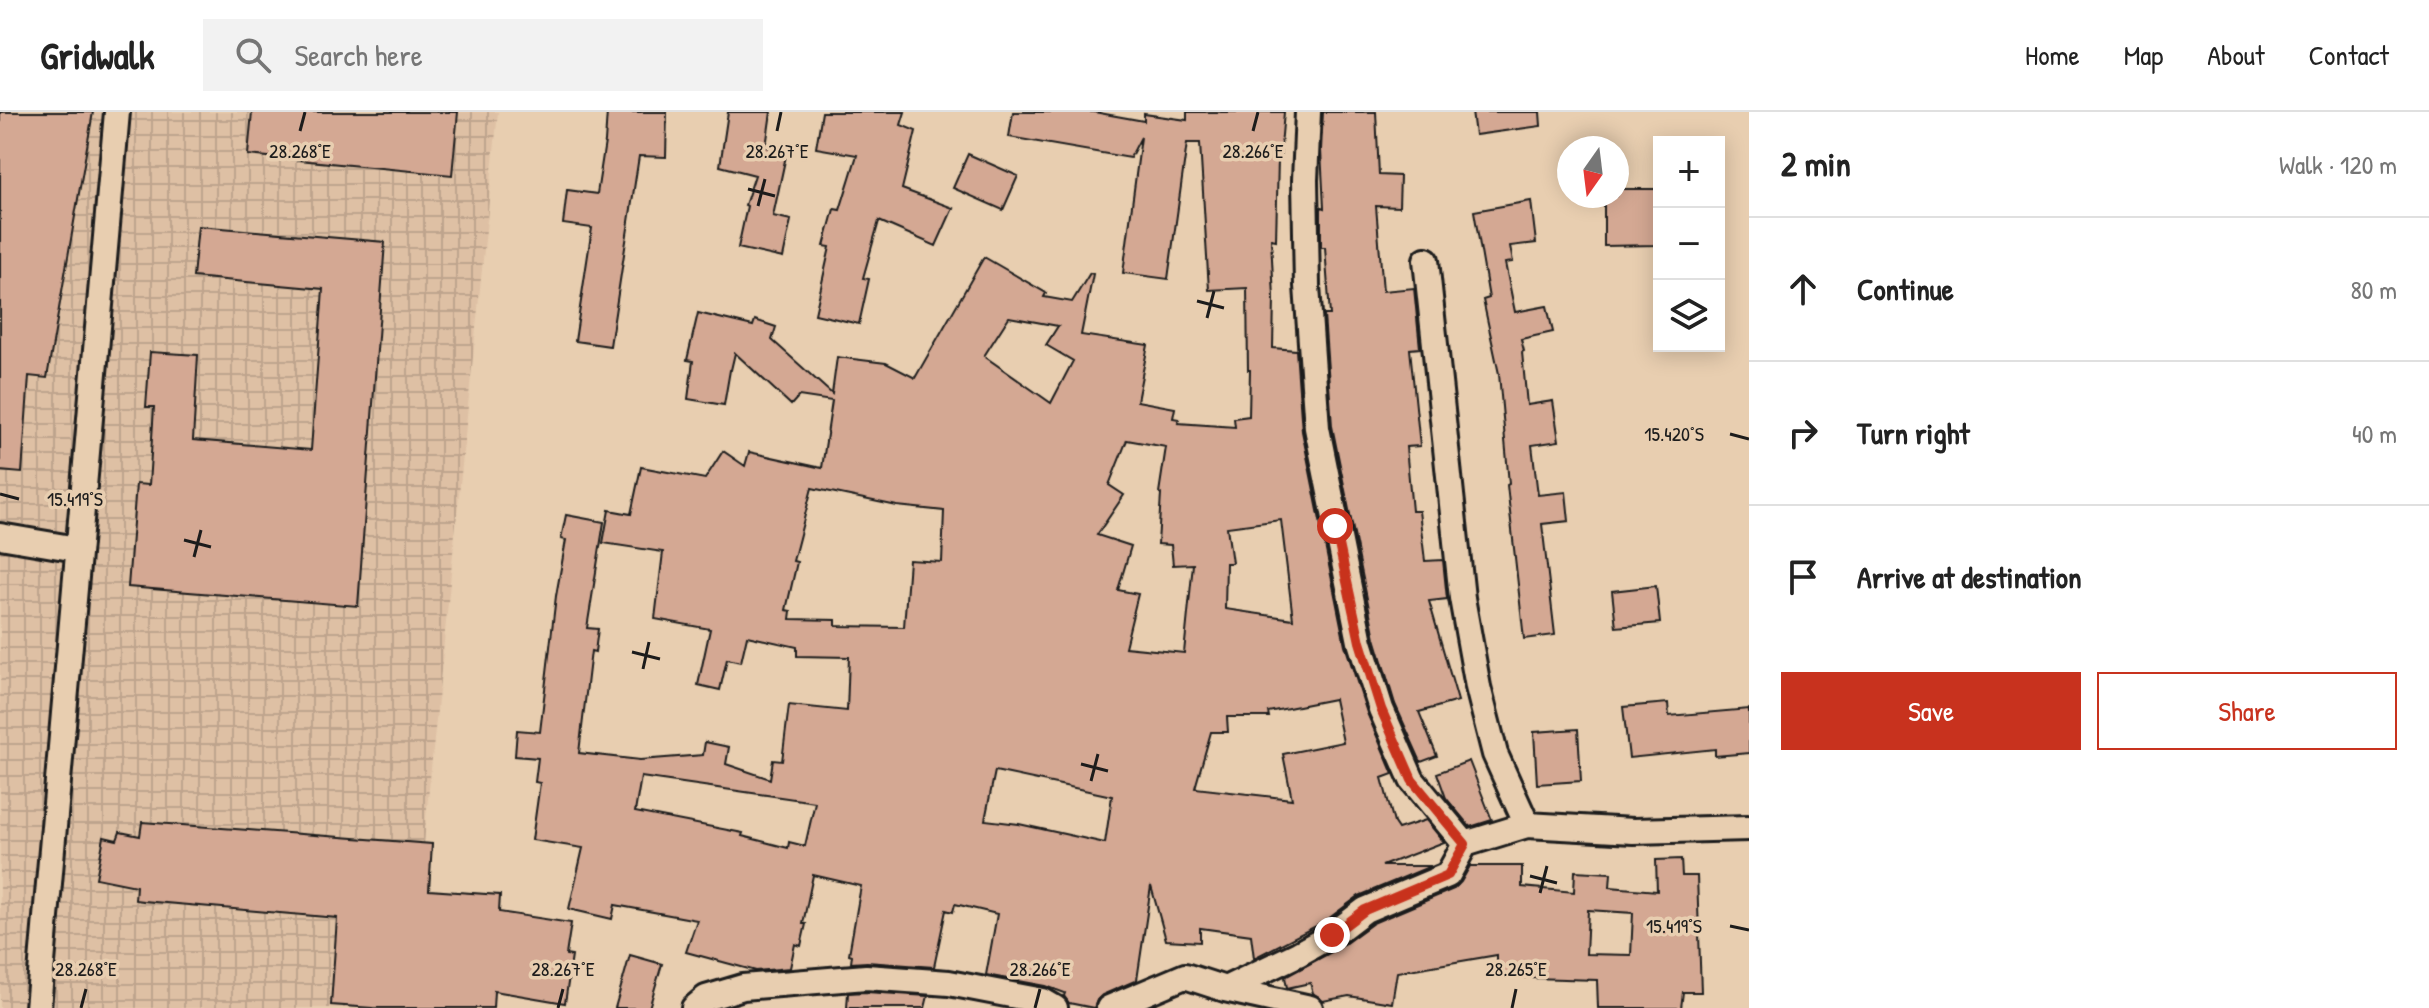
<!DOCTYPE html>
<meta charset="utf-8">
<style>
body{margin:0;font-family:"Patrick Hand",sans-serif;background:#f2f2f2;color:#222}
.controls{position:absolute;right:24px;top:24px;display:grid;overflow:hidden;border-radius:0px;box-shadow:0 4px 20px #0003}
.controls button{width:72px;height:72px;display:grid;place-items:center;padding:0;border:0;border-bottom:2px solid #e0e0e0;background:#fff;color:#222;font:40px sans-serif}
.compass{position:absolute;left:1557px;top:24px;width:72px;height:72px;border-radius:50%;background:#fff;box-shadow:0 4px 20px #0003;rotate:194deg}
.stop{position:absolute;width:24px;height:24px;margin:-18px;border:6px solid #c8321e;border-radius:50%;background:#fff}
.stop.end{background:#c8321e;border-color:#fff;box-shadow:0 2px 8px #0008}
.list{margin:0;padding:0;list-style:none}
h2{display:flex;justify-content:space-between;align-items:center;height:104px;margin:0;padding:0 32px;font-size:34px}
h2 small{font-size:26px;font-weight:400;color:#767676}
.list li{display:grid;grid-template-columns:52px 1fr auto;gap:24px;align-items:center;box-sizing:border-box;height:144px;padding:0 32px;border-top:2px solid #e0e0e0}
.list b{display:block;font-size:30px;white-space:nowrap}
.list em{font-size:26px;font-style:normal;color:#767676}
.actions{display:flex;gap:16px;padding:24px 32px}
.actions a{flex:1;padding:18px 0;border:2px solid #c8321e;border-radius:0px;text-align:center;font-size:28px;color:#c8321e}
.actions .main{background:#c8321e;color:#fff}
.icon{flex:none;width:44px;height:44px;fill:none;stroke:currentColor;stroke-width:2;stroke-linecap:round;stroke-linejoin:round}
.map{position:relative;flex:none;width:1749px;height:896px;overflow:hidden}
header{display:flex;align-items:center;gap:48px;box-sizing:border-box;height:112px;padding:0 40px;background:#fff;border-bottom:2px solid #e0e0e0}
header strong{font-size:38px}
nav{display:flex;gap:44px;margin-inline-start:auto;font-size:28px}
.search{width:560px;height:72px;background:#f2f2f2;display:flex;align-items:center;gap:20px;box-sizing:border-box;padding:0 28px;border-radius:0px;color:#767676;font-size:30px}
main{display:flex}
aside{flex:1;background:#fff}
.map>svg:first-child{display:block}
.industrial{fill:url(#industrial-grid)}
.building{fill:#d4a893;stroke:#1c1c1c;stroke-width:2;fill-rule:evenodd}
.lines{fill:none;stroke-linecap:round;stroke-linejoin:round}
.street-casing{stroke:#1c1c1c;stroke-width:30}
.street{stroke:#e8ceb0;stroke-width:24}
.route{stroke:#c8321e;stroke-width:10}
.ticks{fill:none;stroke:#1c1c1c;stroke-width:3}
.ticks-label{font-size:20px;text-anchor:middle;fill:#1c1c1c;stroke:#e8ceb0;stroke-width:7;stroke-linejoin:round;paint-order:stroke}
</style>
<header>
<strong>Gridwalk</strong>
<div class="search"><svg class="icon" aria-label="search" viewBox="0 0 24 24"><circle cx="10" cy="10" r="6"/><path d="M15 15l6 6"/></svg>Search here</div>
<nav><a>Home</a><a>Map</a><a>About</a><a>Contact</a></nav>
</header>
<main>
<div class="map">
<svg width="1749" height="896" viewBox="0 0 1749 896">
<defs>
<pattern id="industrial-grid" width="8" height="8" patternUnits="userSpaceOnUse" patternTransform="scale(2)"><rect width="8" height="8" fill="#dec0a4"/><path d="M0 4h8M4 0v8" fill="none" stroke="#bea48d"/></pattern>
</defs>
<rect width="100%" height="100%" fill="#e8ceb0"/>
<filter id="ink" filterUnits="userSpaceOnUse"><feTurbulence type="fractalNoise" baseFrequency=".0125" numOctaves="2"/><feDisplacementMap in="SourceGraphic" scale="16" xChannelSelector="R" yChannelSelector="G"/><feConvolveMatrix kernelMatrix="1 2 1 2 8 2 1 2 1" color-interpolation-filters="sRGB"/></filter>
<g filter="url(#ink)">
<path class="industrial" d="M0,0H498L426,706L413,896H0Z"/>
<path class="building" d="M0,0H93L47,266L29,264L22,361L0,359Z
M252,0H458L452,63L248,43Z
M607,0H667L666,45L639,44L610,234L575,229L592,116L563,112L567,78L597,82L605,30Z
M728,0H771L766,35L787,39L773,104L791,108L783,146L738,136L747,94L745,93L755,63L720,54Z
M822,0H905L901,13L916,19L902,77L953,96L936,134L879,109L863,166L869,167L859,212L815,202L830,135L824,134L834,97L840,98L857,43L816,36Z
M1013,0H1094L1144,9V2L1187,8V0H1284L1280,46H1278L1276,128L1271,127L1274,186L1273,236L1296,238L1302,319L1345,533L1367,601L1393,662L1382,666L1394,711L1398,717L1426,708L1444,730L1382,754H1431L1359,784L1324,810L1254,846L1251,823L1200,816V830L1166,828L1151,774L1137,868L1102,883L1097,888L1094,896L1069,891L1064,884L1065,881L1046,874L986,863L997,802L955,792L953,800L946,798L934,855L867,850L851,851L852,843L849,842L861,774L813,763L803,812H806L801,834L795,832L790,856L756,859L686,840L697,808L615,793L612,807L569,797L583,736L532,728L540,671L535,670L538,646L515,644L517,618L540,620L556,484L566,428L561,427L566,403L604,410L587,516L598,517L595,540L591,539L579,641L640,648L703,643L705,630L729,635L726,652L770,667L773,648L782,649L789,593L847,599L849,545L797,544V535L747,524L741,550L727,547L720,578L698,573L710,517L655,507L663,440L603,431L609,398L631,402L641,355L705,367L723,339L745,354L749,340L822,356L832,289L799,284L791,293L735,241L731,258H730L724,293L688,287L693,249L687,248L698,201L753,214L755,208L776,215L772,228L832,282L837,245L886,251L915,266L984,145L1046,181L1044,185L1072,190L1090,161L1093,162L1081,223L1148,233L1137,289L1175,296L1173,306L1179,307L1178,311L1235,315L1234,306L1249,304L1250,258H1248L1247,176L1209,178L1200,31H1187L1168,167L1123,161L1141,25L1130,46L1009,25ZM1009,205L1058,214L1046,233L1073,249L1051,291L984,244ZM1127,328L1166,335L1159,381L1161,382L1158,432L1171,433L1173,453L1193,452L1184,541L1125,535L1138,482L1118,478L1131,434L1097,423L1124,383L1109,373ZM812,376L897,394L944,399L942,450L909,448L904,515L836,514V508L790,507L791,499L786,498L797,450L793,449ZM1281,408L1293,507L1225,497L1226,451H1232L1227,415ZM1334,587L1343,630L1283,642L1292,687L1195,676L1211,620H1228L1227,605H1269L1268,600ZM995,659L1112,684L1105,731L1019,712L985,708ZM641,665L815,690L805,734L789,730L788,736L742,724L743,721L635,700Z
M1323,0H1376L1379,63L1400,64L1399,95L1376,94L1383,179L1414,176L1420,236L1410,237L1420,334L1406,335L1412,399H1419L1425,449L1443,448L1447,487L1429,489L1458,589L1419,600L1437,644L1421,650L1395,592L1375,526L1332,314L1324,203H1330L1325,135H1321V95L1324,96L1321,38Z
M1472,0H1540L1541,14L1475,23Z
M968,42L1018,64L1003,98L953,76Z
M1617,77H1656V133L1604,134V84H1617Z
M1531,89L1536,131L1510,134L1513,150L1505,151L1515,200L1547,194L1553,220L1521,227L1524,239L1522,240L1527,293L1553,289L1559,329L1532,333L1538,383L1566,380L1569,409L1542,412L1555,523L1524,527L1507,373L1509,372L1499,262L1483,188L1489,186L1474,99Z
M198,114L385,130L358,494L128,475L136,372L149,373L154,295H146L150,240L198,243L193,328L311,338L323,177L193,165Z
M1656,474L1660,511L1616,515L1612,479Z
M1668,591L1669,604L1749,597V641L1715,644V637L1629,646L1623,595Z
M1578,617L1581,669L1537,672L1534,620Z
M1469,649L1492,708L1470,715L1446,686L1437,661Z
M142,710L432,732L429,778L500,783L499,800L571,811L566,843L572,844L565,891L494,879L493,896H373L331,893L337,806L143,789L135,788L136,774L96,766L104,725L117,728L120,720L140,724Z
M1681,747L1682,764H1697L1701,880H1683L1681,896H1598L1597,868L1497,865V843L1397,860L1392,891L1349,884L1323,889L1313,881L1310,871L1287,876L1285,865L1339,836L1373,811L1454,777L1461,770L1470,754H1522V775L1574,780L1575,759L1611,761L1610,775L1657,779L1656,748ZM1588,798L1633,801L1631,843L1586,842Z
M630,843L662,852L649,896H615Z
M866,880L928,884L925,896H847L848,881Z"/>
<g class="lines">
<g class="street-casing">
<path id="street" d="M1308,0L1305,68L1307,174L1317,316L1360,530L1381,597L1412,668L1465,732
M1426,148L1462,486L1478,575L1495,642L1527,713
M0,424L77,437
M1225,877L1310,896
M38,896L117,0
M694,896L706,886L743,875L866,865L949,871L1043,889L1055,896
M1109,896L1185,864L1225,877L1298,842L1332,823L1365,798L1448,763L1465,732L1527,713L1633,719L1749,716"/>
</g>
<use href="#street" class="street"/>
</g>
</g>
<g class="lines" filter="url(#ink)">
<path class="route" d="M1332,823L1365,798L1448,763L1465,732L1412,668L1381,597L1360,530L1335,414"/>
</g>
<path class="ticks" d="M300,19L305,0M777,19L781,0M1253,19L1258,0M748,77L775,84M758,94L765,67M1197,189L1224,196M1207,206L1214,179M1730,322L1749,327M0,382L19,387M184,428L211,435M194,445L201,418M632,540L660,547M643,557L649,530M1081,652L1108,659M1091,669L1098,642M1530,764L1557,771M1540,781L1547,754M1730,814L1749,818M81,896L86,877M558,896L563,877M1035,896L1040,877M1512,896L1516,877"/>
<g class="ticks-label">
<text x="300" y="46">28.268°E</text>
<text x="777" y="46">28.267°E</text>
<text x="1253" y="46">28.266°E</text>
<text x="1674" y="329">15.420°S</text>
<text x="75" y="394">15.419°S</text>
<text x="1674" y="821">15.419°S</text>
<text x="86" y="864">28.268°E</text>
<text x="563" y="864">28.267°E</text>
<text x="1040" y="864">28.266°E</text>
<text x="1516" y="864">28.265°E</text>
</g>
</svg>
<div class="controls">
<button>+</button>
<button>−</button>
<button><svg class="icon" aria-label="layers" viewBox="0 0 24 24"><path d="M12 4l9 5-9 5-9-5zM3 14l9 5 9-5"/></svg></button>
</div>
<svg class="compass" viewBox="-18 -18 36 36"><path d="M0-13l5 13h-10z" fill="#e53935"/><path d="M0 13l5-13h-10z" fill="#767676"/></svg>
<div class="stop" style="left:1335px;top:414px"></div>
<div class="stop end" style="left:1332px;top:823px"></div>
</div>
<aside>
<h2>2 min<small>Walk · 120 m</small></h2>
<ul class="list">
<li><svg class="icon" aria-label="ahead" viewBox="0 0 24 24"><path d="M12 20V5M6 11l6-6 6 6"/></svg><div><b>Continue</b></div><em>80 m</em></li>
<li><svg class="icon" aria-label="right" viewBox="0 0 24 24"><path d="M7 20v-9h11M14 6l5 5-5 5"/></svg><div><b>Turn right</b></div><em>40 m</em></li>
<li><svg class="icon" aria-label="arrive" viewBox="0 0 24 24"><path d="M6 21V4h12l-3 4 3 4H6"/></svg><div><b>Arrive at destination</b></div></li>
</ul>
<div class="actions"><a class="main">Save</a><a>Share</a></div>
</aside>
</main>
